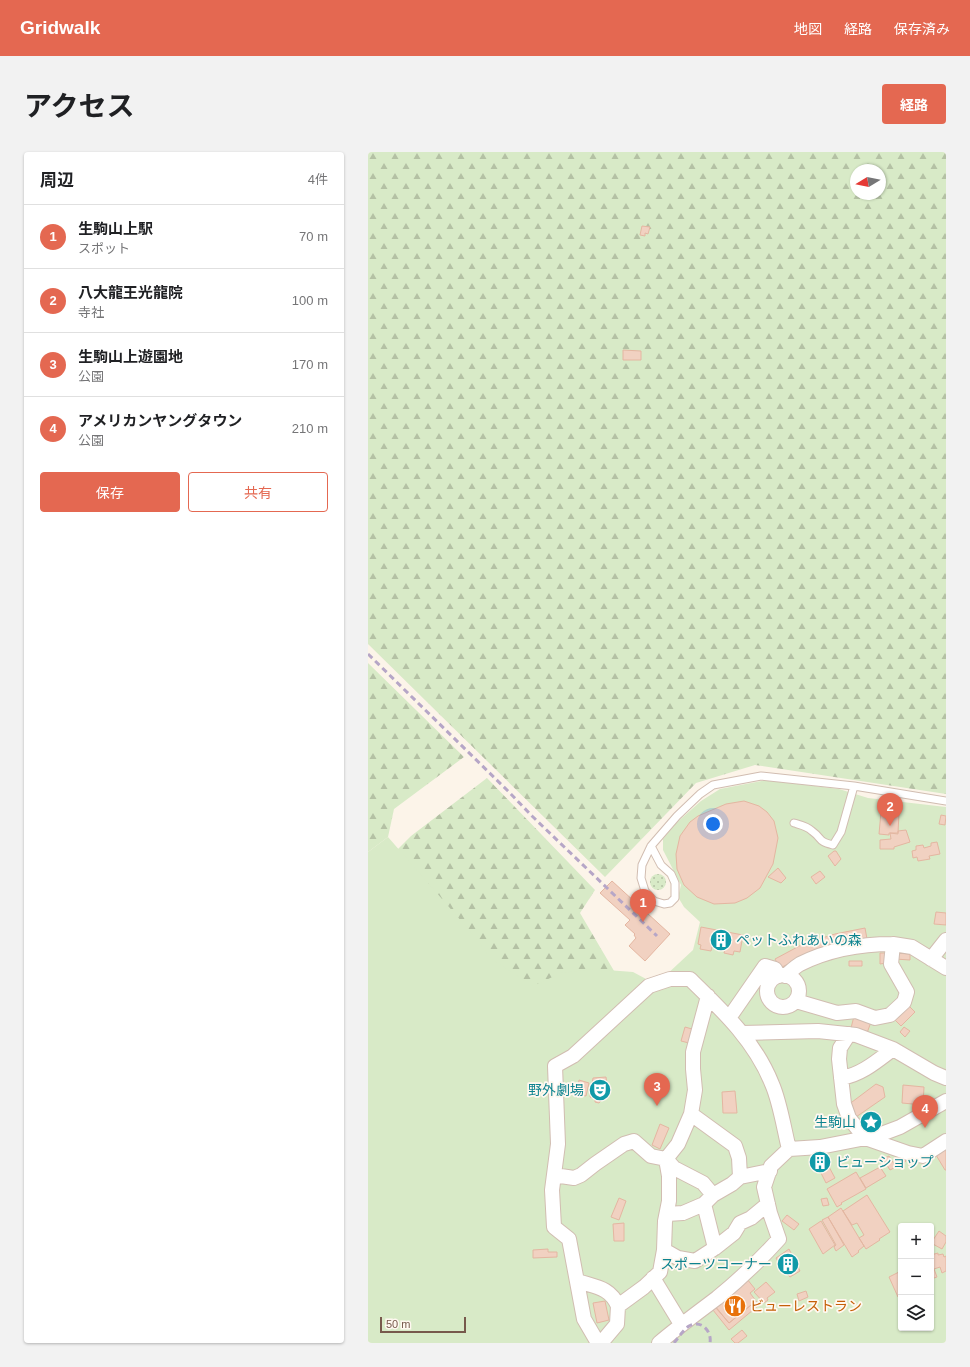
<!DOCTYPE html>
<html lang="ja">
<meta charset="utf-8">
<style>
body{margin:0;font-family:Helvetica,"Noto Sans JP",sans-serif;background:#f2f2f2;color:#202124}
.controls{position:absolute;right:12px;bottom:12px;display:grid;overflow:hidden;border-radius:4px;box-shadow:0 1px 3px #0004}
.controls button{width:36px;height:36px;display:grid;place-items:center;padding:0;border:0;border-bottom:1px solid #e0e0e0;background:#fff;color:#202124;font:20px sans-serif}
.compass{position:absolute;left:482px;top:12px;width:36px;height:36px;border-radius:50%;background:#fff;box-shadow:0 1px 3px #0004;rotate:260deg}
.scale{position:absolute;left:12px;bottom:10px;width:86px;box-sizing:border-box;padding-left:4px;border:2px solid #77594c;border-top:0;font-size:11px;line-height:14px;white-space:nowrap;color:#77594c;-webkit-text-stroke:3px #fff8f0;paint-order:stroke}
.you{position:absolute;left:345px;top:672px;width:14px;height:14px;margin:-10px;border:3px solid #fff;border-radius:50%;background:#1a73e8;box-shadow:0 0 0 6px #1a73e833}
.badge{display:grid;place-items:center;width:26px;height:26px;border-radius:50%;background:#e46851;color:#fff;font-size:13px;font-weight:700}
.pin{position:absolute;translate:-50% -33px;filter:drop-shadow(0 1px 2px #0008)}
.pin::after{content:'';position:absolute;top:21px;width:14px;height:12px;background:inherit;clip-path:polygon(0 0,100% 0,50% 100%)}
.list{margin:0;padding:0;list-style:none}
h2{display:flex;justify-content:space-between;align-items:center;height:52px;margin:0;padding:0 16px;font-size:17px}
h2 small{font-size:13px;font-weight:400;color:#757577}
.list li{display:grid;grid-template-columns:26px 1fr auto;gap:12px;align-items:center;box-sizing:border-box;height:64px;padding:0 16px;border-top:1px solid #e0e0e0}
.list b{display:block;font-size:15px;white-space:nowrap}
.list p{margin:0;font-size:13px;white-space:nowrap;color:#757577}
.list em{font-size:13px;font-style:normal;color:#757577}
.actions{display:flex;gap:8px;padding:12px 16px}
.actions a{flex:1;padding:9px 0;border:1px solid #e46851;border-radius:4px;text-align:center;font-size:14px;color:#e46851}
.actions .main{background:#e46851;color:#fff}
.icon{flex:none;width:22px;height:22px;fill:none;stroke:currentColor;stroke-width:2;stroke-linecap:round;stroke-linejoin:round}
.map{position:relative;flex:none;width:578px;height:1191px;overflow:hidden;border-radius:4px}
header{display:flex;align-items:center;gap:24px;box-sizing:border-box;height:56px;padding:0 20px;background:#e46851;color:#fff}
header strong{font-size:19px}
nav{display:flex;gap:22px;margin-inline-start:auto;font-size:14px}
.intro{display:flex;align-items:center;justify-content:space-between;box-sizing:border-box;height:96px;padding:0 24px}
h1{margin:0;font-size:28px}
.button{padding:10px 18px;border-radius:4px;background:#e46851;color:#fff;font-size:14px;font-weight:700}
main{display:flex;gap:24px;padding:0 24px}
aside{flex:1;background:#fff;border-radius:4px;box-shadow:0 1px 3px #0004}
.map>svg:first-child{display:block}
.grass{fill:url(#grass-dots)}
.forest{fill:url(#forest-firs);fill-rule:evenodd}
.green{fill:#d8eac7;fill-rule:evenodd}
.building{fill:#f1d1c1;stroke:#e4b6a1}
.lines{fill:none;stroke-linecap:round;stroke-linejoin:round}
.lane-casing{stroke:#d1bdb1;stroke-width:9}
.street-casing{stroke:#d1bdb1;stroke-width:16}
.lane{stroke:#fff;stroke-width:7}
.street{stroke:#fff;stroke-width:14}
.rail{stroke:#b6a6c7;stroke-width:3;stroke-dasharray:6 4;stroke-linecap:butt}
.labels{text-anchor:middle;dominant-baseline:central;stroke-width:3.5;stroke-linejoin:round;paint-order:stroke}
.culture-label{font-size:14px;fill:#0d838f;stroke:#fff8f0;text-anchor:end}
.food-label{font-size:14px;fill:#c56008;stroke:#fff8f0;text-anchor:start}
</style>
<header>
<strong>Gridwalk</strong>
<nav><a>地図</a><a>経路</a><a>保存済み</a></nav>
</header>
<div class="intro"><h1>アクセス</h1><a class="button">経路</a></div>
<main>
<aside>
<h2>周辺<small>4件</small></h2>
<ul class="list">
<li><span class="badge">1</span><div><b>生駒山上駅</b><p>スポット</p></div><em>70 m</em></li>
<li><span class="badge">2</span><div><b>八大龍王光龍院</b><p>寺社</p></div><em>100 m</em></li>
<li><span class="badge">3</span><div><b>生駒山上遊園地</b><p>公園</p></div><em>170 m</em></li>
<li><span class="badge">4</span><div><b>アメリカンヤングタウン</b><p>公園</p></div><em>210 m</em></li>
</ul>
<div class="actions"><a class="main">保存</a><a>共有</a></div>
</aside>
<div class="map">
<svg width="578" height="1191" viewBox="0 0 578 1191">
<defs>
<pattern id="grass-dots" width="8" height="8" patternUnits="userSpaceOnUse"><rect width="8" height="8" fill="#d8eac7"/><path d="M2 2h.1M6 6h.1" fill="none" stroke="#b4c1a4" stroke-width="1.8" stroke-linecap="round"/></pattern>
<pattern id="forest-firs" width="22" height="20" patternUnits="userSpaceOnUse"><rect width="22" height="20" fill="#d8eac7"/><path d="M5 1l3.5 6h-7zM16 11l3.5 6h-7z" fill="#b4c1a4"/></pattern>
</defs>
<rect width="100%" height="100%" fill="#fcf4e9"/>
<path class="grass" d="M282 730a8 8 0 1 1 16 0a8 8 0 1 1-16 0Z"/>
<path class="forest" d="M0,0H578V642L387,613L328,631L237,725L0,492ZM488,18H512V42H488Z
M0,511L96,605L26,657L20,685L0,700Z
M119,626L227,738L212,761L259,841L0,1191V846L19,708L43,684Z"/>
<path class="green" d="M398,628L471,637L500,646L578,655V1191H0V700L20,685L108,786L123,807L165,834L193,821L226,817L265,820L280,828L296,825L325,798L332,770L316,755L310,745L313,733L295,698V687L307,672L333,649L352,637ZM533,1074H563V1176H533Z"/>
<path class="building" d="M274,74L282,75L280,82L277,81V84L272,83Z
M255,198L273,199V208H255Z
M376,649L391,654L399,660L406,669L410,686L405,712L392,736L379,746L367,751L346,752L329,745L316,733L309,717L308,702L312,684L322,670L330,664L358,652Z
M513,660L531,661L530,681H521V683L511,682Z
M573,663L578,664L577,673L571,672Z
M538,678L542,690L526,695V697H512V688L523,687L522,681L530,682V679Z
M569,690L572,702L561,704L562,707L550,709L549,705L545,706L544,699L548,698V694L555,693L556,696L563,694V691Z
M466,699H468L473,707L467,714L460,704Z
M410,716L418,726L413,731L400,725Z
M452,719L457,725L448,732L443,725Z
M244,729L302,782L277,809L261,794L268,786L266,783L267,782L257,773L262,768L232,741Z
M568,760L578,761V773L566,772Z
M333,775L375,783L372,800L366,799L365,803L356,801L357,797L344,795L343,799L332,797L333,793L330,792Z
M497,776L499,787L437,804L412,816L407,807L435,792L467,782Z
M512,801H518V811L512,812Z
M527,801L542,802V808L527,807Z
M481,809H494V814H481Z
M540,853L547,860L533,874L526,867Z
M486,864L503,870L499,881L483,876Z
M317,875L324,877L321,891L313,889Z
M536,875L542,879L537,885L532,880Z
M238,925L240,940L231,951L227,950V947L222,945L225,926Z
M211,928L221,931L218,944L209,942Z
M508,932L515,935L517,945L488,965L480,953Z
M535,933L556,935L555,953L534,951Z
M367,939L369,961H355L354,940Z
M292,972L301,976L292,997L284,993Z
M578,996V1018H577L568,1003Z
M455,1002L460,1012L449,1018L443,1008Z
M534,1003L538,1009L532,1013L528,1007Z
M521,1004L528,1015L522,1018L515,1007Z
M460,1013L467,1026L458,1031L451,1017Z
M512,1015L518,1024L498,1036L492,1026Z
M488,1020L498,1037L473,1051L474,1052L469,1055L459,1037Z
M499,1043L522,1080L511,1087L512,1088L498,1097L491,1086L496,1083L489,1071L484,1073L475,1059Z
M251,1046L258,1049L251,1068L243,1065Z
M459,1046L461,1053L455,1054L453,1047Z
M473,1056L496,1094L490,1099L491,1100L484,1105L460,1065Z
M419,1063L431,1072L426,1078L414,1069Z
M460,1065L476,1093L468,1099L466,1095L468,1093L454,1068Z
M453,1069L467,1093L455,1102L441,1077Z
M256,1071V1089H246L245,1072Z
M571,1079L578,1084V1090L574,1097L563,1091Z
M180,1097V1100H189V1105L165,1106V1098Z
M421,1097L432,1119L422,1125L413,1115L408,1106Z
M570,1101V1103L575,1102L576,1105L578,1104V1119L574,1121L572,1115L566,1117L569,1125L563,1127V1103Z
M533,1119V1144L530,1145L521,1125Z
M379,1127L387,1137L382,1141L388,1149L361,1171L347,1154Z
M398,1130L407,1140L399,1146L400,1148L396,1151L386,1140Z
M438,1139L440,1145L431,1149L429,1142Z
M237,1149L241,1168L229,1171L225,1151Z
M388,1149L391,1153L361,1178L345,1158L348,1156L361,1171Z
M374,1178L379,1184L370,1191H367L363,1187Z"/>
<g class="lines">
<g class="lane-casing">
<path id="lane" d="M426,671C433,673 439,674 444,679C455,687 449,689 465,693L473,680L486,634
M283,694L293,713L303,722L307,731V746L302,751L296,752L286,749L277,739L273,726L274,713L283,694L309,664L332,642L345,633L393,624L486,634L578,649"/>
</g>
<g class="street-casing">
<path id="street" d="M525,792L544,795L578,816
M563,807L578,788
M399 839a16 16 0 1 1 32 0a16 16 0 1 1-32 0Z
M417,824C422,820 427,815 432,812C460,798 494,792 525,792L523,812L539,840L536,850L522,863L507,866L488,859L469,861L428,849
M361,866L397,814L407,817L411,824
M374,881L450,879L488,883L525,897L566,921L578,926
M481,882L472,896L471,907L476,952L481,966L497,986L540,1001L555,1004L578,989
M473,926C493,923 509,909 525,897
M323,962L367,994L371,1006L372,1025L402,1019
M298,1007L306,1016L335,1031L345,1043
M186,1023L206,1026L213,1023L227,1012L256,992L266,989L283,1004L298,1007L310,992L323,962L327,938L325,917V900L340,844
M336,1052L347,1096
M299,1062L315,1061L336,1052L345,1043L364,1032L372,1025
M296,1098L310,1106L327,1109L347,1096L366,1081L372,1071L383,1066L400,1052
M285,1126L313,1172
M209,1129C227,1135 242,1135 250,1154
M230,1191L216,1167L201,1087L186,1075L184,1038L190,992L187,914L205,904L281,834L302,827H322C354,858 387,889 404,932C412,950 416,977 421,997
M233,1191L249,1172L250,1154L276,1135L292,1120L296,1098L297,1069L301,1049V1024L298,1007
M291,1191C310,1175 329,1161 349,1146C371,1128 392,1108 411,1087L402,1061L396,1035L403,1014L421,997L452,995L508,984L532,975L578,949"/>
</g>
<use href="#lane" class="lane"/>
<use href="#street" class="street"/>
<path class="rail" d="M0,502L140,639L164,664L289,784
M306,1191C311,1185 315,1178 321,1174C333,1167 344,1179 342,1191"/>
</g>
<defs>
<g id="building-disc" transform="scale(1.15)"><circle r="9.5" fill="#0f9aa8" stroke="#fff8f0"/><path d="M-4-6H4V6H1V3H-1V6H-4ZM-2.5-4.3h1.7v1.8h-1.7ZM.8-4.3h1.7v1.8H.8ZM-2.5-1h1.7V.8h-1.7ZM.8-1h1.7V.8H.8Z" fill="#fff"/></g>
<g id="theatre-disc" transform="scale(1.15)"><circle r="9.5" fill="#0f9aa8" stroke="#fff8f0"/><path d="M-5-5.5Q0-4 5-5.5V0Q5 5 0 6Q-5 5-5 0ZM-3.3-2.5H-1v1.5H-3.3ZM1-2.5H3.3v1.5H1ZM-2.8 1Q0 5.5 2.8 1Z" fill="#fff"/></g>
<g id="sight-disc" transform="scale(1.15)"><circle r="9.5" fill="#0f9aa8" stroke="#fff8f0"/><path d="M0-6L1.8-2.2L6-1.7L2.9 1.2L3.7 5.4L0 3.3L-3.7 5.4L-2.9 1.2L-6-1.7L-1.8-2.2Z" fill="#fff"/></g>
<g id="restaurant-disc" transform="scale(1.15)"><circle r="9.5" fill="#e8710a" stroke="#fff8f0"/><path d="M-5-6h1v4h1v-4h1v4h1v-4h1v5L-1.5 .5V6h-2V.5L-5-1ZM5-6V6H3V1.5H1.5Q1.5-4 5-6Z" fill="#fff"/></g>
</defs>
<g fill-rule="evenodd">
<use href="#building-disc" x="353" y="788"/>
<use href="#theatre-disc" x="232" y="938"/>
<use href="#sight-disc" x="503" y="970"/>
<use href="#building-disc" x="452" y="1010"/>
<use href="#building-disc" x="420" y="1112"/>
<use href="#restaurant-disc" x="367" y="1154"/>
</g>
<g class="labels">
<g class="culture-label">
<text x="368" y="788" text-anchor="start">ペットふれあいの森</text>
<text x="216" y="938">野外劇場</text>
<text x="488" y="970">生駒山</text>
<text x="468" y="1010" text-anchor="start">ビューショップ</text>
<text x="404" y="1112">スポーツコーナー</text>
</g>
<g class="food-label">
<text x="382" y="1154">ビューレストラン</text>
</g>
</g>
</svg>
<div class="controls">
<button>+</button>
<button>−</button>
<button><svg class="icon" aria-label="layers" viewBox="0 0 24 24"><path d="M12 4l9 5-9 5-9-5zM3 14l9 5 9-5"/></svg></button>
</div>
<svg class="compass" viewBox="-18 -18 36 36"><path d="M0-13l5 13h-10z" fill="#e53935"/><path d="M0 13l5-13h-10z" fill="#757577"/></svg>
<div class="scale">50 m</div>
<div class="you"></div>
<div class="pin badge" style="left:275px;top:770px">1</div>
<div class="pin badge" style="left:522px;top:674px">2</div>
<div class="pin badge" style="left:289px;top:954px">3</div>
<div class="pin badge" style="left:557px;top:976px">4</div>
</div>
</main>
